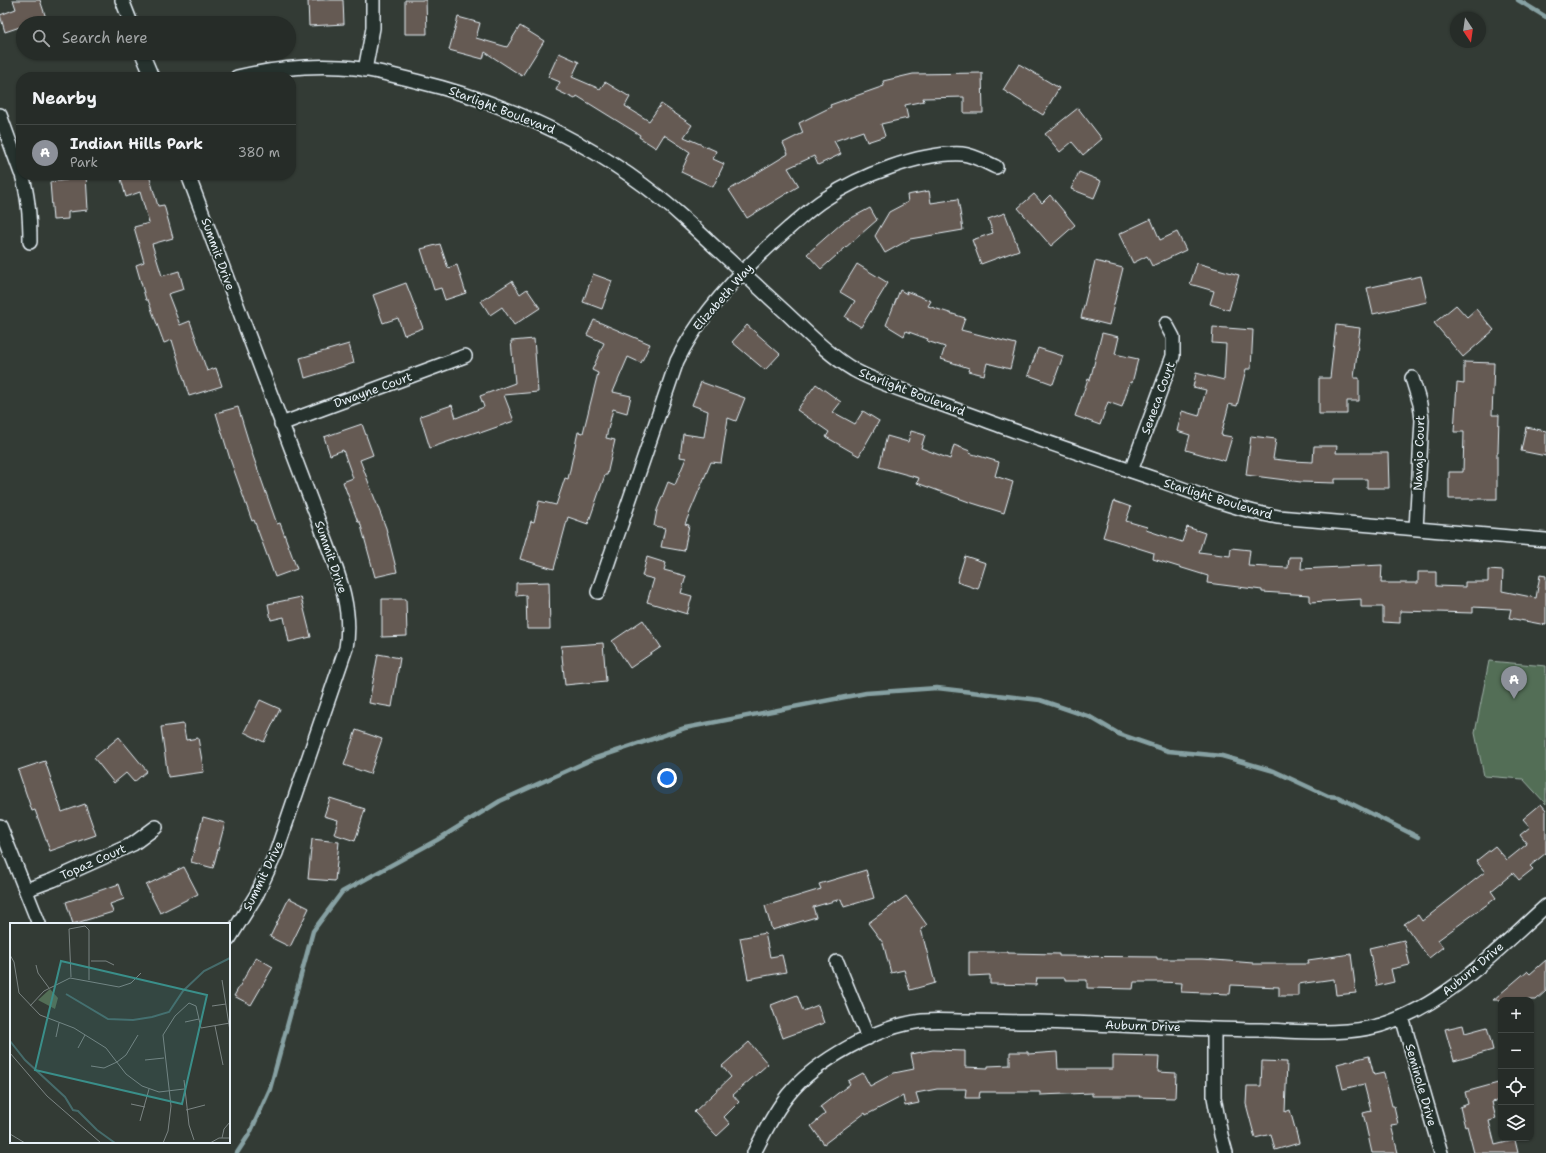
<!DOCTYPE html>
<meta charset="utf-8">
<style>
body{margin:0;font-family:"Shantell Sans",sans-serif;background:#323834;color:#f1f3f6}
.controls{position:absolute;right:12px;bottom:12px;display:grid;overflow:hidden;border-radius:8px;box-shadow:0 1px 3px #0004}
.controls button{width:36px;height:36px;display:grid;place-items:center;padding:0;border:0;border-bottom:1px solid #424845;background:#262c28;color:#f1f3f6;font:20px sans-serif}
.compass{position:absolute;left:1450px;top:12px;width:36px;height:36px;border-radius:50%;background:#262c28;box-shadow:0 1px 3px #0004;rotate:167deg}
.you{position:absolute;left:667px;top:778px;width:14px;height:14px;margin:-10px;border:3px solid #fff;border-radius:50%;background:#1a73e8;box-shadow:0 0 0 6px #1a73e833}
.badge{display:grid;place-items:center;width:26px;height:26px;border-radius:50%;background:#8c9099;color:#fff;font-size:13px;font-weight:700}
.pin{position:absolute;translate:-50% -33px;filter:drop-shadow(0 1px 2px #0008)}
.pin::after{content:'';position:absolute;top:21px;width:14px;height:12px;background:inherit;clip-path:polygon(0 0,100% 0,50% 100%)}
.list{margin:0;padding:0;list-style:none}
h2{display:flex;justify-content:space-between;align-items:center;height:52px;margin:0;padding:0 16px;font-size:17px}
h2 small{font-size:13px;font-weight:400;color:#a4a7a8}
.list li{display:grid;grid-template-columns:26px 1fr auto;gap:12px;align-items:center;box-sizing:border-box;height:56px;padding:0 16px;border-top:1px solid #424845}
.list b{display:block;font-size:15px;white-space:nowrap}
.list p{margin:0;font-size:13px;white-space:nowrap;color:#a4a7a8}
.list em{font-size:13px;font-style:normal;color:#a4a7a8}
.icon{flex:none;width:22px;height:22px;fill:none;stroke:currentColor;stroke-width:2;stroke-linecap:round;stroke-linejoin:round}
.map{position:relative;flex:none;width:1546px;height:1153px;overflow:hidden}
.search{position:absolute;background:#262c28;box-shadow:0 1px 3px #0004;left:16px;top:16px;width:280px;height:44px;display:flex;align-items:center;gap:10px;box-sizing:border-box;padding:0 14px;border-radius:22px;color:#a4a7a8;font-size:15px}
.panel{position:absolute;background:#262c28;box-shadow:0 1px 3px #0004;left:16px;top:72px;width:280px;height:108px;border-radius:16px}
.map>svg:first-child{display:block}
.green{fill:#536e56;stroke:#9eb0a7}
.lines{fill:none;stroke-linecap:round;stroke-linejoin:round}
.stream{stroke:#87a1a3;stroke-width:4.5}
.building{fill:#655a53;stroke:#e8f1f8}
.street-casing{stroke:#e8f1f8;stroke-width:16}
.street{stroke:#26332d;stroke-width:13}
.labels{text-anchor:middle;dominant-baseline:central;stroke-width:4;stroke-linejoin:round;paint-order:stroke}
.street-label{font-size:12px;fill:#e8f1f8;stroke:#26332d}
.inset-river{fill:none;stroke:#466b6b;stroke-width:2}
.inset-road{fill:none;stroke:#7b8483;stroke-width:1}
.view{fill:#3a8f8a;fill-opacity:0.15;stroke:#3a8f8a;stroke-width:2}
.inset-edge{fill:none;stroke:#e8f1f8;stroke-width:2}
</style>
<div class="map">
<svg width="1546" height="1153" viewBox="0 0 1546 1153">
<rect width="100%" height="100%" fill="#333b35"/>
<filter id="ink" filterUnits="userSpaceOnUse"><feTurbulence type="fractalNoise" baseFrequency=".025" numOctaves="2"/><feDisplacementMap in="SourceGraphic" scale="8" xChannelSelector="R" yChannelSelector="G"/><feConvolveMatrix kernelMatrix="1 2 1 2 8 2 1 2 1" color-interpolation-filters="sRGB"/></filter>
<g filter="url(#ink)">
<path class="green" d="M1489,661L1546,666V804L1523,779L1484,776L1475,733Z"/>
<g class="lines">
<path class="stream" d="M1518,0L1546,17
M237,1153L250,1133L270,1089L313,931L342,892L437,840L500,801L593,759L685,728L866,693L937,688L1040,700L1090,717L1119,734L1168,751L1222,756L1274,771L1328,796L1338,797L1418,837"/>
</g>
<path class="building" d="M13,0H40L46,18L32,23H23V26L5,32L0,15L16,9Z
M321,0H343L344,24L309,26L308,1Z
M405,0H426L427,34H405Z
M458,17L480,23L476,38L507,47L520,26L544,41L522,76L485,52L483,59L449,50Z
M559,53L579,62L572,77L600,89L605,82L630,97L625,106L649,121L661,104L692,125L684,137L716,151L713,159L724,164L713,187L681,172L690,152L664,135L656,148L639,137L640,135L577,96L575,99L556,90L560,82L548,77Z
M1019,64L1059,88L1043,115L1003,90Z
M982,73L983,113H964V97L923,98L924,101L905,105L908,118L881,124L885,136L867,142L863,131L834,141L841,154L818,165L814,156L788,168L799,186L747,218L729,190L788,154L783,143L803,133L799,123L831,107L830,105L884,86L883,81L913,74Z
M1078,108L1102,139L1083,155L1072,142L1060,152L1045,134Z
M1079,172L1101,181L1094,198L1071,189Z
M66,175H86L88,210L68,212V219L53,220L50,182L67,180Z
M120,175H149L158,206L164,205L173,238L152,244L162,276L179,271L184,289L168,294L180,325L190,321L207,371L216,368L222,386L189,396L172,340L164,343L148,300H146L136,265L144,262L134,227L149,223L140,192L126,197Z
M929,191L931,203L958,199L963,230L910,239L885,253L875,236L889,212L908,202L907,195Z
M1034,194L1042,203L1050,195L1075,225L1051,246L1018,208Z
M870,208L877,220L821,269L807,254L842,223Z
M1005,213L1019,250L981,264L972,240L993,233L988,219Z
M1151,219L1160,240L1177,232L1186,250L1152,266L1147,256L1133,263L1119,234Z
M440,244L448,268L457,265L466,293L445,300L441,288L434,290L421,249Z
M1095,261L1123,268L1109,325L1081,318Z
M1197,263L1239,275L1229,310L1210,304L1214,291L1190,284Z
M857,264L888,283L861,327L845,317L855,301L840,292Z
M593,274L612,281L602,309L583,302Z
M1421,276L1427,302L1373,314L1367,288Z
M512,281L520,294L527,289L540,308L514,325L502,307L490,315L481,301Z
M406,283L423,328L404,335L398,318L383,323L373,295Z
M900,290L907,294L906,291L931,301L928,306L965,318L961,330L1016,344L1010,369L987,363L984,375L968,371L969,368L941,359L945,347L927,341L928,339L906,331L904,336L886,325Z
M1456,305L1467,317L1476,309L1494,330L1463,357L1434,323Z
M594,320L650,344L641,363L628,357L613,392L631,396L627,413L613,409L606,438L615,440L607,475H605L588,524L568,517L554,569L520,559L531,521L534,522L539,501L556,505L565,478L568,479L578,432L583,433L598,373L592,370L604,343L587,335Z
M747,325L780,354L765,370L732,342Z
M1336,325L1360,328L1354,378H1359V401H1347V414H1319V378H1330Z
M1213,327L1253,330L1251,369H1246L1237,406L1229,404L1221,435L1232,437L1225,461L1186,450L1190,435L1177,431L1182,411L1199,416L1206,390L1193,387L1196,373L1224,380L1226,344L1212,343Z
M1102,333L1119,337L1115,354L1138,359L1132,383L1130,382L1122,407L1108,402L1100,425L1075,416L1088,379L1090,380Z
M534,339L538,392L504,395L514,421L480,433L479,431L430,448L420,416L452,405L456,418L484,407L480,396L515,383L511,341Z
M349,344L354,363L305,378L300,358Z
M1038,348L1063,356L1053,384L1028,375Z
M1464,362L1494,363L1492,415H1499L1498,453H1497V499H1449V472H1463L1464,432H1454L1457,383L1464,384Z
M701,382L745,398L736,421L728,418L721,463L711,462L685,524L689,525L684,551L661,547L665,528L654,526L657,510L668,482L675,485L686,458L680,457L683,434L704,437L708,411L692,405Z
M816,384L841,402L833,412L855,424L863,411L879,421L859,456L826,437L829,432L797,410Z
M238,407L253,456L277,524L280,523L297,569L275,577L254,520L252,521L230,459L216,413Z
M362,424L373,455L360,460L386,528L397,572L375,577L360,522H358L343,482L353,478L343,450L330,455L324,437Z
M1526,427L1546,431V456L1521,451Z
M911,431L925,435L921,448L950,459L954,445L970,451L969,453L999,462L995,476L1013,482L1004,513L969,502L917,483L919,478L879,467L887,436L908,442Z
M1251,436L1276,439L1273,459L1291,461L1313,462L1314,446H1337L1336,453H1388L1389,488H1367V479H1335V483L1301,482L1246,475Z
M1114,501L1131,507L1126,521L1147,527L1146,530L1182,542L1187,527L1205,533L1199,552L1230,556L1231,548L1250,550L1248,566L1288,568L1289,557H1302L1301,569L1382,565L1381,583H1418V572H1436V586L1465,587V582H1488V570L1503,571L1502,591L1536,598L1540,575L1546,576V625L1509,618L1511,609L1473,607V613L1400,611V623L1383,622V607H1361V599L1310,602V595L1262,592V590L1207,583L1208,576L1153,559L1154,553L1103,537Z
M965,556L986,563L978,589L957,582Z
M647,557L666,563L664,570L686,576L681,593L692,596L687,614L647,602L654,579L642,576Z
M549,582L550,629H527L526,595L516,596V583Z
M301,597L311,637L289,642L284,617L271,620L268,604Z
M382,599H406L407,636L382,637Z
M643,620L661,647L630,668L612,641Z
M603,643L606,681L565,685L561,646Z
M378,654L400,658L392,707L369,703Z
M260,700L280,709L264,742L244,732Z
M183,724L186,740L198,738L204,772L168,777L161,727Z
M356,730L382,739L370,774L344,765Z
M119,737L147,771L134,782L126,773L114,783L94,758Z
M45,761L62,812L85,804L96,835L50,851L35,810L32,811L18,770Z
M330,798L365,809L355,841L334,834L338,820L324,816Z
M1541,804L1546,810V853L1530,866L1533,869L1519,880L1513,873L1491,891L1496,898L1438,940L1443,947L1429,958L1404,924L1418,915L1422,921L1485,872L1476,861L1495,846L1507,860L1527,844L1520,835L1530,827L1523,819Z
M203,817L225,823L213,868L191,862Z
M312,839L339,842L335,881L308,879Z
M184,867L198,894L160,913L146,885Z
M866,870L874,898L844,907L841,899L813,907L816,917L772,930L765,906L821,889L819,884Z
M119,884L124,899L110,904L113,912L73,924L66,902Z
M906,896L927,925L921,929L935,983L910,990L904,970L891,973L883,943L868,923Z
M289,898L309,908L290,947L270,937Z
M765,933L770,957L782,955L786,972L748,979L740,938Z
M1404,940L1410,965L1391,969L1394,982L1377,986L1369,948Z
M969,952H1008V953L1059,954V956L1157,957V959H1202L1253,963V964H1309L1308,960L1351,954L1356,993L1336,995L1334,979L1298,984V996H1279V987L1231,985L1230,994L1181,992L1182,983L1161,982H1134L1133,989L1087,988V980H1065V978H1037L1036,985L990,984V975L969,976Z
M256,957L273,967L251,1005L234,996Z
M1546,960V991L1536,1000H1493L1527,971L1530,974Z
M797,995L803,1011L818,1005L824,1023L783,1038L771,1005Z
M1463,1025L1465,1033L1487,1027L1493,1050L1454,1061L1445,1029Z
M749,1042L768,1064L733,1095L739,1102L724,1117L730,1124L717,1136L694,1112L731,1077L722,1066Z
M933,1050L965,1051V1067L988,1068V1066L1010,1065V1052H1028V1054L1057,1052L1058,1069H1113V1056L1159,1057L1158,1072L1176,1073L1175,1098L1139,1097L1140,1096H1092V1093L1040,1095V1092H980L979,1098H965L966,1089H937L916,1093L919,1103L905,1106L903,1096L866,1115L865,1113L824,1144L811,1126L825,1114L820,1107L850,1084L848,1081L863,1073L870,1086L894,1073L914,1069L911,1054Z
M1369,1056L1374,1075L1384,1073L1392,1106H1394L1398,1124L1391,1125L1398,1153H1372L1363,1113L1371,1111L1364,1084L1343,1089L1337,1064Z
M1262,1061L1287,1062L1285,1112L1290,1110L1299,1143L1275,1150L1271,1134L1255,1138L1246,1104L1247,1086H1261Z
M1498,1083L1501,1100L1492,1102L1496,1119L1489,1121L1495,1145L1515,1140L1518,1153H1474L1467,1126L1465,1127L1460,1107L1468,1104L1465,1092Z"/>
<g class="lines">
<g class="street-casing">
<path id="street" d="M122,0L131,23
M142,53L152,77
M365,70L373,28V0
M237,77C271,69 307,65 341,67C367,68 392,75 416,81C517,105 612,152 688,222C719,251 751,280 782,309C805,330 827,354 854,370C872,380 893,387 913,394C942,405 972,415 1001,426C1054,445 1108,463 1161,481C1200,495 1238,510 1278,517L1546,540
M0,115L21,173
M22,175C29,197 30,219 30,242
M188,175L325,538C338,573 353,609 346,648L276,853L257,894L229,939
M1412,378L1420,404L1422,420L1416,529
M281,424L465,356
M1131,471L1173,356V337L1166,324
M598,592L677,361C701,311 748,264 789,228C801,218 812,207 825,199C859,176 920,152 962,154C974,155 985,162 996,167
M0,826L39,924
M26,890L53,880L133,844L156,827
M837,962L868,1038
M1402,1017L1441,1153
M1214,1030V1097L1221,1135L1226,1153
M754,1153C764,1133 774,1113 788,1095C815,1061 878,1026 922,1021C937,1020 952,1021 966,1021C990,1021 1014,1022 1038,1022C1112,1024 1187,1029 1261,1030C1300,1031 1343,1036 1381,1025C1447,1004 1496,951 1546,906"/>
</g>
<use href="#street" class="street"/>
</g>
</g>
<g class="labels">
<g class="street-label">
<text transform="translate(502 110) rotate(21)">Starlight Boulevard</text>
<text transform="translate(218 254) rotate(70)">Summit Drive</text>
<text transform="translate(723 297) rotate(-49)">Elizabeth Way</text>
<text transform="translate(373 390) rotate(-20)">Dwayne Court</text>
<text transform="translate(912 392) rotate(21)">Starlight Boulevard</text>
<text transform="translate(1158 398) rotate(-70)">Seneca Court</text>
<text transform="translate(1419 453) rotate(-88)">Navajo Court</text>
<text transform="translate(1218 499) rotate(17)">Starlight Boulevard</text>
<text transform="translate(331 557) rotate(71)">Summit Drive</text>
<text transform="translate(93 862) rotate(-24)">Topaz Court</text>
<text transform="translate(263 876) rotate(-64)">Summit Drive</text>
<text transform="translate(1473 969) rotate(-40)">Auburn Drive</text>
<text transform="translate(1143 1026) rotate(2)">Auburn Drive</text>
<text transform="translate(1421 1085) rotate(74)">Seminole Drive</text>
</g>
</g>
<g transform="translate(10 923)">
<rect width="220" height="220" fill="#333b35"/>
<path d="M40,66L48,75L45,86L28,77Z" fill="#536e56"/>
<path class="inset-river" d="M56,71L98,96L123,97L142,94L159,89L173,68L194,48L220,35M0,118L15,137L55,174L63,187L68,188L87,207L105,220"/>
<path class="inset-road" d="M0,32L4,39L9,70L30,92L64,105L96,125L116,151L132,163L149,169L174,166M81,38H96L104,42M26,42L28,50L39,65M61,54L59,6L75,3L79,7V57M212,57L220,108M20,83L34,68L60,55L109,64L121,60L131,50M202,83L216,81M175,99L189,96M205,103L213,142M46,114L49,100M68,125L75,112M0,130L37,173L91,220M135,137L154,135M81,143L94,145L107,139L116,132L128,112M174,157L179,202L184,217M121,181L135,184M176,187L195,182M130,198L139,166M0,211L15,220M212,215L214,206L220,199M153,220L158,208L161,183L153,112L165,93L179,80L186,83L191,105L220,100M200,220L209,215H220"/>
<path class="view" d="M51,38L197,72L172,181L25,147Z"/>
<rect width="220" height="220" class="inset-edge"/>
</g>
</svg>
<div class="controls">
<button>+</button>
<button>−</button>
<button><svg class="icon" aria-label="locate" viewBox="0 0 24 24"><circle cx="12" cy="12" r="6"/><path d="M12 2v4M12 18v4M2 12h4M18 12h4"/></svg></button>
<button><svg class="icon" aria-label="layers" viewBox="0 0 24 24"><path d="M12 4l9 5-9 5-9-5zM3 14l9 5 9-5"/></svg></button>
</div>
<svg class="compass" viewBox="-18 -18 36 36"><path d="M0-13l5 13h-10z" fill="#e53935"/><path d="M0 13l5-13h-10z" fill="#a4a7a8"/></svg>
<div class="you"></div>
<div class="pin badge" style="left:1514px;top:699px">A</div>
<div class="search"><svg class="icon" aria-label="search" viewBox="0 0 24 24"><circle cx="10" cy="10" r="6"/><path d="M15 15l6 6"/></svg>Search here</div>
<section class="panel">
<h2>Nearby<small></small></h2>
<ul class="list">
<li><span class="badge">A</span><div><b>Indian Hills Park</b><p>Park</p></div><em>380 m</em></li>
</ul>
</section>
</div>
